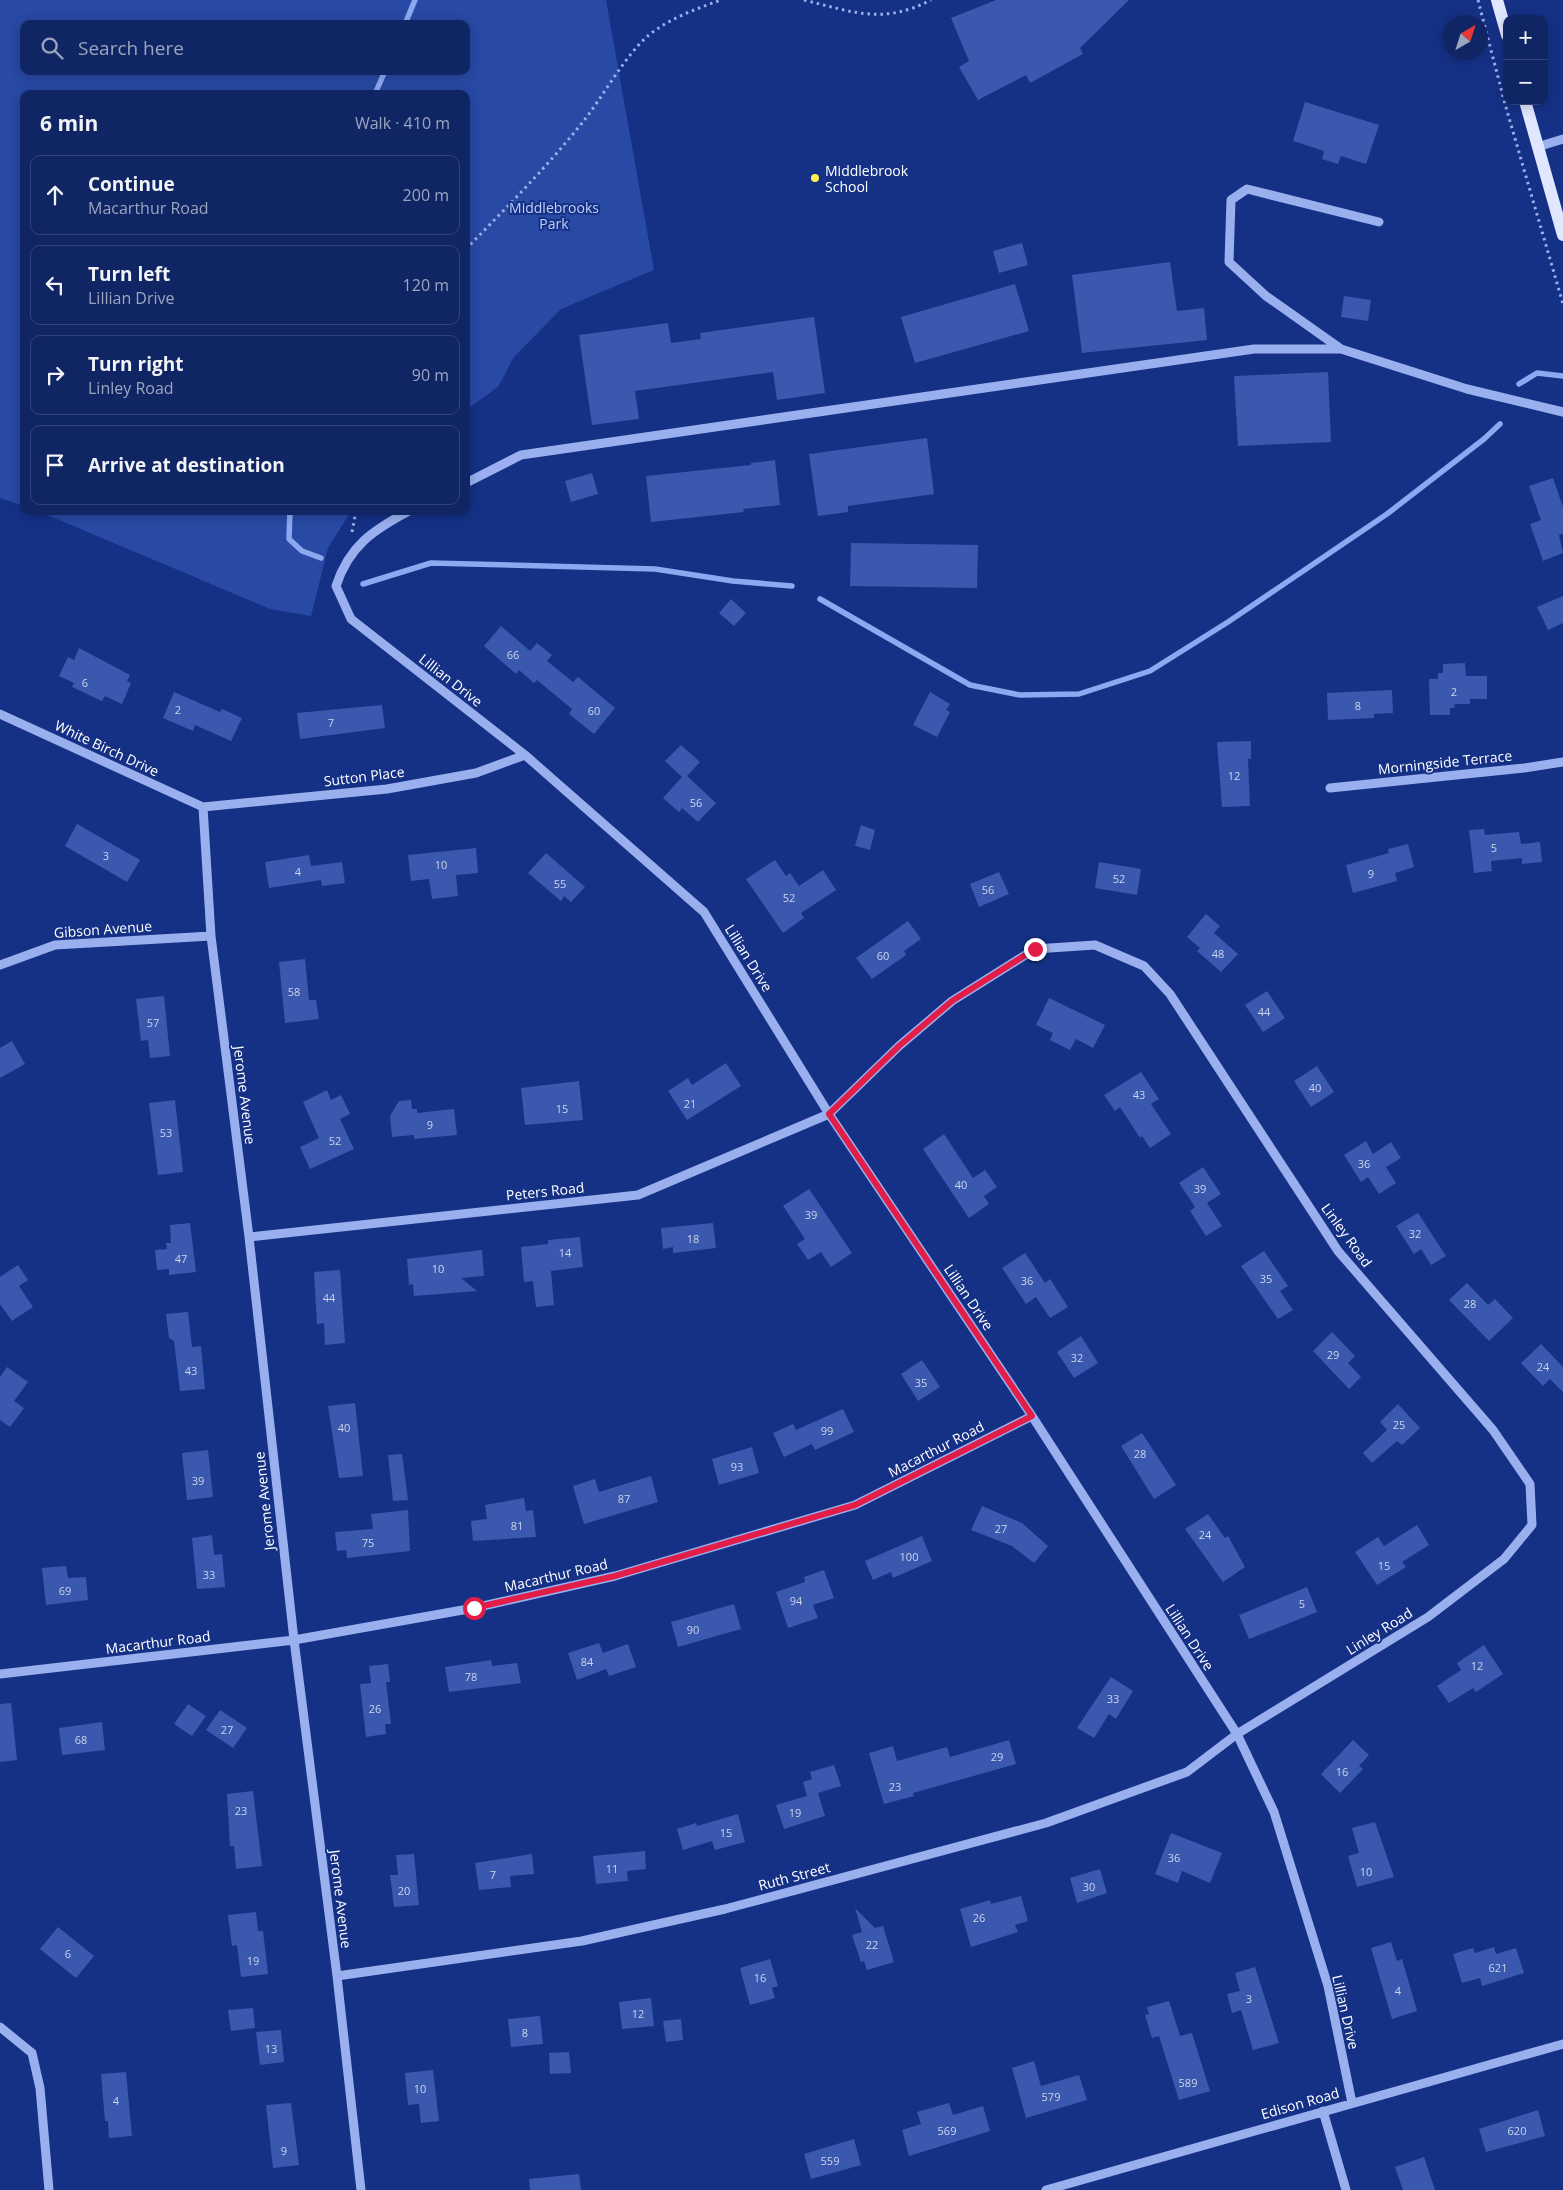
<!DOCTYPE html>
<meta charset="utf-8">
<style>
body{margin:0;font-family:"Open Sans",sans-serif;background:#192d6a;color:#f1f3f6}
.controls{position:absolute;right:15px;top:15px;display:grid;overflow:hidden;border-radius:10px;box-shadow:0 2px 12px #0003}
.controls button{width:45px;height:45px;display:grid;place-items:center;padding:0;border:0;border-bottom:1px solid #304278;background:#102564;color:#f1f3f6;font:25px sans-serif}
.compass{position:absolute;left:1443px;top:15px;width:45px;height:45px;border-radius:50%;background:#102564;box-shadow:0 2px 12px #0003;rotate:39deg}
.stop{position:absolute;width:15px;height:15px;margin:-11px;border:4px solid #e11d48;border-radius:50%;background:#fff}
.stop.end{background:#e11d48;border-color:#fff;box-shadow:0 1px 5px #0008}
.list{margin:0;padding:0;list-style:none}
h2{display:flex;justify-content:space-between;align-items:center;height:65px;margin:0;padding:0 20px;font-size:21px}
h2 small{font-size:16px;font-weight:400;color:#9ca5bf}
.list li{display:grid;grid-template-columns:32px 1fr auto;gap:15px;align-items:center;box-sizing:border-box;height:80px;margin:0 10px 10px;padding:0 10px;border:1px solid #304278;border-radius:10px}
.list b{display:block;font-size:19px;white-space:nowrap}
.list p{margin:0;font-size:16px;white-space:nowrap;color:#9ca5bf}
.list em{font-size:16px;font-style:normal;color:#9ca5bf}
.icon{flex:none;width:28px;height:28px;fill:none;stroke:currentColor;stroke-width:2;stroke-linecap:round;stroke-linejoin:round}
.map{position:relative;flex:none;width:1563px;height:2190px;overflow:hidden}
.search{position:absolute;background:#102564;box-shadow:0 2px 12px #0003;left:20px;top:20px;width:450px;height:55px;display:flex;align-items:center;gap:12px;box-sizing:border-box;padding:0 18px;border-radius:10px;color:#9ca5bf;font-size:19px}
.panel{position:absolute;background:#102564;box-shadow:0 2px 12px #0003;left:20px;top:90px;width:450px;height:425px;border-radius:10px}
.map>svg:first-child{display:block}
.green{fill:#2849a4;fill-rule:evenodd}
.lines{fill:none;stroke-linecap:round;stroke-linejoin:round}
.stream{stroke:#8ca8f1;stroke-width:5.5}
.building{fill:#3958ae}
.path{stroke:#9ab0ee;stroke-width:3;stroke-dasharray:2.5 4;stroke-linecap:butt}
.minor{stroke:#9ab0ee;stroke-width:9}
.major{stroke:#e1e7ff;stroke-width:12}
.route{stroke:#e11d48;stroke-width:6}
.poi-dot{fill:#ffee57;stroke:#153186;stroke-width:2}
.labels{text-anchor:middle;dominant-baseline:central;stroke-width:4;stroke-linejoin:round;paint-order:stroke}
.number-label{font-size:11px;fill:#ced5eb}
.poi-label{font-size:14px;fill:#fff;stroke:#153186;text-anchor:start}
.park-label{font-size:14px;fill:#c0cffa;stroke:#153186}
.street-label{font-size:14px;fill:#fff;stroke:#153186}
</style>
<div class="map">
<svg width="1563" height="2190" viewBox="0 0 1563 2190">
<rect width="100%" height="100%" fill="#153186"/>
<path class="green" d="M0,0H606L654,270L561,309L514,357L498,387L466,410V94H24V506L0,498ZM24,24H466V71H24Z
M38,511H351L328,548L311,616L270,609Z"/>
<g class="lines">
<path class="stream" d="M405,24L415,0
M375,94L385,71
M1519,384L1537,373L1563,376
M290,511L289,539L302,551L321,558
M363,584L431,563L655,569L733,581L792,586
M820,599L970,685L1020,695L1079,694L1150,671L1228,622L1387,514L1484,439L1500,424"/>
</g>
<path class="building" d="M996,0H1129L1080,48L1083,54L1030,83L1026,75L978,100L959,67L969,61L951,18Z
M1305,102L1379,125L1366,164L1341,156L1338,164L1322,159L1324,151L1293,141Z
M1022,243L1028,265L999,273L993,251Z
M1170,262L1177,311L1204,308L1207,340L1082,353L1072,275Z
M1015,284L1029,331L915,363L901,317Z
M1344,296L1371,300L1368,321L1341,317Z
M814,317L825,393L777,400L773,372L635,391L639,419L592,425L579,335L668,323L671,343L701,339L700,333Z
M1328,372L1331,442L1238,446L1234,376Z
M927,438L934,494L848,506V512L818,516L809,454Z
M775,460L780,505L743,509L744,512L651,522L646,476L751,465V463Z
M592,473L598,494L571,502L565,481Z
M1553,478L1563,507V534L1559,535L1563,553L1543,561L1530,524L1541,520L1529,486Z
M851,543L978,545L977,588L850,586Z
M1563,596V623L1548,630L1537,607Z
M731,599L746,613L734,626L719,613Z
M501,626L530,651L537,643L552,655L547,661L573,682L578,677L615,708L594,734L569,714L572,709L537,680L534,683L519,670L516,674L484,646Z
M79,648L130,675L127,681L131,683L122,704L105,696L102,701L72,687L74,683L59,676L68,657L74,660Z
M1465,663L1466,676H1487V699H1470V704H1455L1454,708H1450V715H1430L1429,679H1438V673H1443V664Z
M1392,690L1393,713L1374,714V718L1328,720L1327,693Z
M174,692L220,712L222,709L242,718L231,741L195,725L193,731L163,718Z
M930,692L950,704L946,710L950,712L937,737L913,725Z
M382,705L385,728L300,739L297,713Z
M1251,741V759H1248L1250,806L1222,807L1217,742Z
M681,745L700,762L687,776L716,803L698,822L682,808L679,812L663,798L682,777L665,761Z
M77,824L140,860L127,882L65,846Z
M861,825L875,830L870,850L855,846Z
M1484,829L1485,835L1519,832L1521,844L1540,842L1542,862L1522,864V858L1491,861L1492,871L1474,873L1469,830Z
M1408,844L1414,867L1395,873L1397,881L1353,893L1346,865L1389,853L1388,849Z
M476,848L478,873L456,875L458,896L432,899L429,879L411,881L408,855Z
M546,853L585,887L571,902L564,896L561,901L528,873Z
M309,855L311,866L342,862L345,883L322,886L321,880L269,888L265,862Z
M775,860L786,876L790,873L799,886L823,870L836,890L801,913L804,918L783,933L746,879Z
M1099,862L1141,869L1137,895L1095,888Z
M999,872L1009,894L979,907L970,884Z
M1206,914L1220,926L1214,933L1238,954L1221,972L1197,951L1200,948L1187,937Z
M908,921L921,939L904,951L906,955L872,979L856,958Z
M305,959L309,1000H316L319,1019L285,1023L279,962Z
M1267,991L1285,1018L1263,1032L1245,1005Z
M164,996L170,1056L150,1058L148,1040L141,1041L136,999Z
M1049,998L1105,1025L1093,1048L1076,1039L1070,1050L1050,1040L1053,1033L1036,1025Z
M12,1041L25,1064L0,1078V1048Z
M726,1063L741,1086L687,1120L668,1091L688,1078L692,1085Z
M1317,1066L1334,1092L1311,1107L1294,1081Z
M1141,1072L1159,1099L1151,1104L1171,1134L1150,1148L1142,1136L1140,1138L1120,1107L1115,1111L1104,1095Z
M579,1081L583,1120L525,1125L521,1088Z
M327,1090L331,1100L341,1095L350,1114L340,1119L354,1149L310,1169L300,1147L319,1138L303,1102Z
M175,1100L183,1172L158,1175L149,1103Z
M411,1100L412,1109H417V1113L454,1109L457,1135L414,1139V1135L392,1137L390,1116L399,1101Z
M944,1134L973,1178L985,1170L997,1187L984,1196L989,1204L969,1218L923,1149Z
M1366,1141L1373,1154L1391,1142L1401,1158L1386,1167L1396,1183L1379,1194L1368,1177L1361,1182L1344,1155Z
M1203,1167L1221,1194L1207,1203L1222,1226L1206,1236L1190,1211L1195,1207L1179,1183Z
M809,1189L852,1253L831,1267L821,1252L808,1260L797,1244L805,1239L783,1206Z
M1418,1213L1446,1256L1431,1265L1421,1249L1414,1254L1396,1226Z
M190,1223L196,1272L169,1275V1269L157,1270L155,1250L167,1249L166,1243H171L170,1225Z
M713,1223L716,1248L673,1253V1247L663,1249L661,1228Z
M580,1237L583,1267L551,1271L554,1305L536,1307L533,1281L524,1282L521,1247L548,1244V1240Z
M482,1250L484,1276L461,1278L477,1291L414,1296L413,1284L409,1285L407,1259Z
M1264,1251L1288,1286L1280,1291L1293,1310L1278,1319L1241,1266Z
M1025,1253L1045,1283L1050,1279L1068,1307L1050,1318L1036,1297L1026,1304L1002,1268Z
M18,1265L28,1280L19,1286L33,1307L12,1321L0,1304V1277Z
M340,1270L345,1343L325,1345L324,1323L317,1324L314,1272Z
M1467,1283L1488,1305L1495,1299L1513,1318L1489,1341L1449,1300Z
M188,1312L192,1347L201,1346L205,1389L180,1391L174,1341L169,1338L166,1314Z
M1332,1332L1355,1356L1348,1363L1361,1377L1349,1389L1313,1351Z
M1081,1336L1098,1363L1074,1378L1057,1352Z
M1541,1344L1563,1367V1392L1550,1379L1543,1386L1521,1363Z
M922,1360L940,1387L918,1401L901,1374Z
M7,1367L28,1382L14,1401L24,1408L10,1427L0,1420V1377Z
M355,1403L363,1476L339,1478L328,1406Z
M1398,1404L1420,1428L1402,1445L1397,1441L1372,1463L1363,1453L1387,1430L1380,1422Z
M843,1409L854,1432L815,1450L812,1444L784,1457L773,1433L793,1424L796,1430Z
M1142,1433L1176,1485L1154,1499L1121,1446Z
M752,1447L759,1473L719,1485L712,1459Z
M208,1450L213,1497L187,1500L182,1453Z
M402,1454L408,1500L393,1501L388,1455Z
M651,1476L658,1502L584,1524L573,1486L595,1479L599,1492Z
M524,1498L526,1511L533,1510L536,1537L473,1541L471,1521L487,1519L485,1505Z
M982,1506L1022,1523L1048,1546L1034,1563L1012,1546L971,1530Z
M408,1510L410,1551L347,1558L346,1550L337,1551L335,1532L373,1529L371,1514Z
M1208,1514L1225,1538L1228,1536L1245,1567L1223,1582L1185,1529Z
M1417,1525L1429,1545L1402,1562L1406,1567L1377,1585L1355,1552L1378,1537L1384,1546Z
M212,1535L214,1555L222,1554L225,1587L197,1589L192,1538Z
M922,1536L932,1561L893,1578L891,1572L873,1580L865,1561Z
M66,1566L68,1578L86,1577L88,1600L46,1605L42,1568Z
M824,1570L834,1598L813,1605L818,1618L788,1628L776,1592L805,1582L804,1577Z
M1307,1587L1317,1612L1249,1639L1239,1615Z
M734,1604L741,1629L678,1647L671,1622Z
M599,1643L603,1653L628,1644L636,1667L609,1676L606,1669L577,1680L568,1653Z
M1484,1645L1503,1674L1476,1692L1473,1688L1449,1703L1437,1686L1461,1670L1457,1663Z
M491,1660L492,1666L517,1663L521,1683L449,1692L445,1667Z
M388,1664L390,1682H386L391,1724H385L386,1734L366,1737L360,1684L371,1683L369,1666Z
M1111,1677L1133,1691L1116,1719L1109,1714L1094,1738L1077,1728Z
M11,1703L17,1760L0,1762V1704Z
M188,1704L206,1716L192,1736L174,1724Z
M220,1710L247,1728L233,1748L206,1730Z
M102,1722L105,1750L62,1755L59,1728Z
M1009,1740L1016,1764L913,1793L914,1796L884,1804L869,1753L893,1746L897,1761L947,1747L950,1757Z
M1353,1740L1369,1755L1359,1766L1363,1769L1340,1793L1321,1774Z
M834,1765L841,1786L818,1793L825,1816L784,1829L776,1805L807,1796L803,1782L812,1779L810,1772Z
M253,1791L262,1866L236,1869L234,1846H230L227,1794Z
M738,1814L745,1842L715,1850L712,1841L683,1850L677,1829L696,1823L697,1826Z
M1375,1822L1394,1877L1357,1887L1348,1856L1359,1853L1352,1828Z
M1171,1833L1222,1853L1210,1883L1182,1871L1178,1883L1155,1874Z
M645,1851L646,1869L627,1871L628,1881L596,1884L593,1856Z
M414,1854L419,1905L394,1907L390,1875H398L396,1855Z
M532,1854L534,1874L510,1876L511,1887L479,1890L475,1863Z
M1100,1869L1107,1893L1077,1903L1070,1878Z
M1021,1896L1028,1921L1015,1925L1018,1932L971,1947L960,1909L990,1900L991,1904Z
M855,1908L875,1928L883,1926L894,1962L867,1970L864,1961L861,1962L852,1935L862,1932Z
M256,1912L258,1931H263L268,1974L241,1977L237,1945L232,1946L228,1915Z
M58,1927L94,1956L76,1978L40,1949Z
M1391,1942L1397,1961L1402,1959L1417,2011L1392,2019L1371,1948Z
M1494,1947L1496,1954L1516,1948L1524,1973L1482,1986L1480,1978L1462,1983L1453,1954L1473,1948L1475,1953Z
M770,1959L778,1986L772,1988L775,1998L750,2005L740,1968Z
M1255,1967L1279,2043L1253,2050L1241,2010L1232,2013L1227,1994L1240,1991L1235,1973Z
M651,1998L654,2026L622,2029L619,2002Z
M1169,2001L1180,2036L1192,2033L1210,2091L1179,2100L1159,2036L1152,2038L1145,2015L1149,2014L1147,2007Z
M253,2008L255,2028L231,2031L228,2010Z
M540,2016L543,2044L511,2047L508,2019Z
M681,2019L683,2040L666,2042L663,2021Z
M281,2030L284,2062L260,2065L256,2032Z
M569,2052L571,2073L550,2074L549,2053Z
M1034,2061L1041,2086L1079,2075L1087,2100L1026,2118L1012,2068Z
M433,2070L439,2121L421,2123L419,2104L408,2105L405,2073Z
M126,2072L132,2136L109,2138L108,2121H105L101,2074Z
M291,2103L299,2165L273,2168L266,2105Z
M949,2103L953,2115L983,2106L990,2131L909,2156L902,2130L921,2124L917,2112Z
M1538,2110L1545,2136L1486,2152L1479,2129Z
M854,2139L861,2165L811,2179L804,2154Z
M1424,2157L1435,2190H1403L1395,2167Z
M579,2174L581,2190H530L529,2179Z"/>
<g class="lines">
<path class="path" d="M804,0C853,12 883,25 931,0
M1478,0L1505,104L1563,304
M466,249C506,208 546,168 582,123C603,97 625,55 649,35C670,18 696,9 721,0
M352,532L356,511"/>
<path class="minor" d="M1537,147L1563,139
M1341,349L1266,296L1229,262L1231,200L1247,189L1379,222
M466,483L521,455L1254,349H1341L1467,389L1563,412
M409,511C373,530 349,546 336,586L351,619L525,755L704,912L829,1114L1032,1416L1237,1734L1274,1812L1328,1986L1352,2103
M0,714L203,807
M1330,788L1524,768L1563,762
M203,807L211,936L249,1237L294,1640L337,1976L361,2190
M203,807L387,789L476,773L525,755
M0,965L55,945L211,936
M249,1237L638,1195L829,1114L899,1046L952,1001L1035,949L1095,945L1144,966L1170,994L1338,1251L1493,1430L1530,1484L1532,1525L1504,1559L1428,1617L1237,1734L1187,1772L1046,1823L725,1909L582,1941L337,1976
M0,1674L294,1640L474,1608L615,1576L855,1505L1032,1416
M0,2027L32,2053L40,2088L49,2190
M1323,2111L1346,2190
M1046,2190L1563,2044"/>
<path class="major" d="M1497,0L1507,35
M1525,101L1563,235"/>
</g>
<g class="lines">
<path class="route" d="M474,1608L615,1576L855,1505L1032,1416L829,1114L899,1046L952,1001L1035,949"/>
</g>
<circle class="poi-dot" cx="815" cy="178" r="5"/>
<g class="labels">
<g class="number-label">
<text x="513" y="654">66</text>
<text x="85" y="682">6</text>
<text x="1454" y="691">2</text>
<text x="1358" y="705">8</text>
<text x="178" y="709">2</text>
<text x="594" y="710">60</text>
<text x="331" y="722">7</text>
<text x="1234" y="775">12</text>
<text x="696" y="802">56</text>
<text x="1494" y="847">5</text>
<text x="106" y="855">3</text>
<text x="441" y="864">10</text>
<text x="298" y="871">4</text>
<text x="1371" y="873">9</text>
<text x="1119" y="878">52</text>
<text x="560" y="883">55</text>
<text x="988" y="889">56</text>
<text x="789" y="897">52</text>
<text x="1218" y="953">48</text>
<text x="883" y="955">60</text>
<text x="294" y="991">58</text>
<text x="1264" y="1011">44</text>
<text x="153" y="1022">57</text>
<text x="1315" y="1087">40</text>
<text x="1139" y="1094">43</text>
<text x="690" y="1103">21</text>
<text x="562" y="1108">15</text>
<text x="430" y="1124">9</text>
<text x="166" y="1132">53</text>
<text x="335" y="1140">52</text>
<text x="1364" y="1163">36</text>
<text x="961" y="1184">40</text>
<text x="1200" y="1188">39</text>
<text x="811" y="1214">39</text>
<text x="1415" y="1233">32</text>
<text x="693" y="1238">18</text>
<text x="565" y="1252">14</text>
<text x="181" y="1258">47</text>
<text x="438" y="1268">10</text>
<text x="1266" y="1278">35</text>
<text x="1027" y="1280">36</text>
<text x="329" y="1297">44</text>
<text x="1470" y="1303">28</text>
<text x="1333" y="1354">29</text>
<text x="1077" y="1357">32</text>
<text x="1543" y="1366">24</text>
<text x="191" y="1370">43</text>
<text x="921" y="1382">35</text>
<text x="1399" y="1424">25</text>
<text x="344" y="1427">40</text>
<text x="827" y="1430">99</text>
<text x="1140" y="1453">28</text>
<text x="737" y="1466">93</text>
<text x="198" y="1480">39</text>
<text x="624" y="1498">87</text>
<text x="517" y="1525">81</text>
<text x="1001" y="1528">27</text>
<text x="1205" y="1534">24</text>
<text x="368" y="1542">75</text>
<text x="909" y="1556">100</text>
<text x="1384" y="1565">15</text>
<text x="209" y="1574">33</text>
<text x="65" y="1590">69</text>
<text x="796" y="1600">94</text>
<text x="1302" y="1603">5</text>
<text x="693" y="1629">90</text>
<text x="587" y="1661">84</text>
<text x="1477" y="1665">12</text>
<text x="471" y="1676">78</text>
<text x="1113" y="1698">33</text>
<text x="375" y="1708">26</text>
<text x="227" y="1729">27</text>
<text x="81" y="1739">68</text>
<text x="997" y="1756">29</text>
<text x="1342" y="1771">16</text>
<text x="895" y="1786">23</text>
<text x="241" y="1810">23</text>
<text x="795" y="1812">19</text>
<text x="726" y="1832">15</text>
<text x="1174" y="1857">36</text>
<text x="612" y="1868">11</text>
<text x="1366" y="1871">10</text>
<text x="493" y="1874">7</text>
<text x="1089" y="1886">30</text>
<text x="404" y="1890">20</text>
<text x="979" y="1917">26</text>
<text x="872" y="1944">22</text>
<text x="68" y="1953">6</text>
<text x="253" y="1960">19</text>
<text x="1498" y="1967">621</text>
<text x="760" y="1977">16</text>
<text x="1398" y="1990">4</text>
<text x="1249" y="1998">3</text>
<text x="638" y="2013">12</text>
<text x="525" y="2032">8</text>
<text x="271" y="2048">13</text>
<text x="1188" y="2082">589</text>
<text x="420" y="2088">10</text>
<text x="1051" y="2096">579</text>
<text x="116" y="2100">4</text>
<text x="947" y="2130">569</text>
<text x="1517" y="2130">620</text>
<text x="284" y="2150">9</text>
<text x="830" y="2160">559</text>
</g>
<g class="poi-label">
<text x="825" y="170">Middlebrook<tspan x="825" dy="16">School</tspan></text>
</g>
<g class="park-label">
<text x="554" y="207">Middlebrooks<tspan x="554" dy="16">Park</tspan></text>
</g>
<g class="street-label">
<text transform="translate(451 680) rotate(38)">Lillian Drive</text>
<text transform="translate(107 748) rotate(25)">White Birch Drive</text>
<text transform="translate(1445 762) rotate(-6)">Morningside Terrace</text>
<text transform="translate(364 776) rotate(-7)">Sutton Place</text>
<text transform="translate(103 929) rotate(-4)">Gibson Avenue</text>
<text transform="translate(749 958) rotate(58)">Lillian Drive</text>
<text transform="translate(245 1095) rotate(83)">Jerome Avenue</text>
<text transform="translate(545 1191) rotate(-6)">Peters Road</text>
<text transform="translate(1347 1235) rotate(54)">Linley Road</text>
<text transform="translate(969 1297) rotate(56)">Lillian Drive</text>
<text transform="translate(936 1449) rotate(-27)">Macarthur Road</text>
<text transform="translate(264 1501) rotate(-96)">Jerome Avenue</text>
<text transform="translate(556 1575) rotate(-13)">Macarthur Road</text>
<text transform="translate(1379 1631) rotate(-32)">Linley Road</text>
<text transform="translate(1190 1637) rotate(57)">Lillian Drive</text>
<text transform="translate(158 1642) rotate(-7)">Macarthur Road</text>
<text transform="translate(794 1876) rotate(-15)">Ruth Street</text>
<text transform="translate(341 1899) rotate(83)">Jerome Avenue</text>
<text transform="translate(1346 2012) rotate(77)">Lillian Drive</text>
<text transform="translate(1300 2103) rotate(-16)">Edison Road</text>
</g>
</g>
</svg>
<div class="controls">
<button>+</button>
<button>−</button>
</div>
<svg class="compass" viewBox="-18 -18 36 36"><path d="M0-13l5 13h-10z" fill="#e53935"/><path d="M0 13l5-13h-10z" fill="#9ca5bf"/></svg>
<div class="stop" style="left:474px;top:1608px"></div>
<div class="stop end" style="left:1035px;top:949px"></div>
<div class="search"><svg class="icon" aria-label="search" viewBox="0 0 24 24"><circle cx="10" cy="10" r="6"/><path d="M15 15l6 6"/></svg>Search here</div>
<section class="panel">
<h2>6 min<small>Walk · 410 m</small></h2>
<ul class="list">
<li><svg class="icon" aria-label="ahead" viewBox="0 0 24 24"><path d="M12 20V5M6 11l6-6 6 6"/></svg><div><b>Continue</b><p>Macarthur Road</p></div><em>200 m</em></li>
<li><svg class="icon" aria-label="left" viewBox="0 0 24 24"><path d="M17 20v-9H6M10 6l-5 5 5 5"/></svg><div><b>Turn left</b><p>Lillian Drive</p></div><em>120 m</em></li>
<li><svg class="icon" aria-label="right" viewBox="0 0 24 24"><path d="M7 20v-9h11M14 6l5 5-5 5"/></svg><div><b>Turn right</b><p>Linley Road</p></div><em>90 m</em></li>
<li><svg class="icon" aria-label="arrive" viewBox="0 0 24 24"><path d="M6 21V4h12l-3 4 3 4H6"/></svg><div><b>Arrive at destination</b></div></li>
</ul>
</section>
</div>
